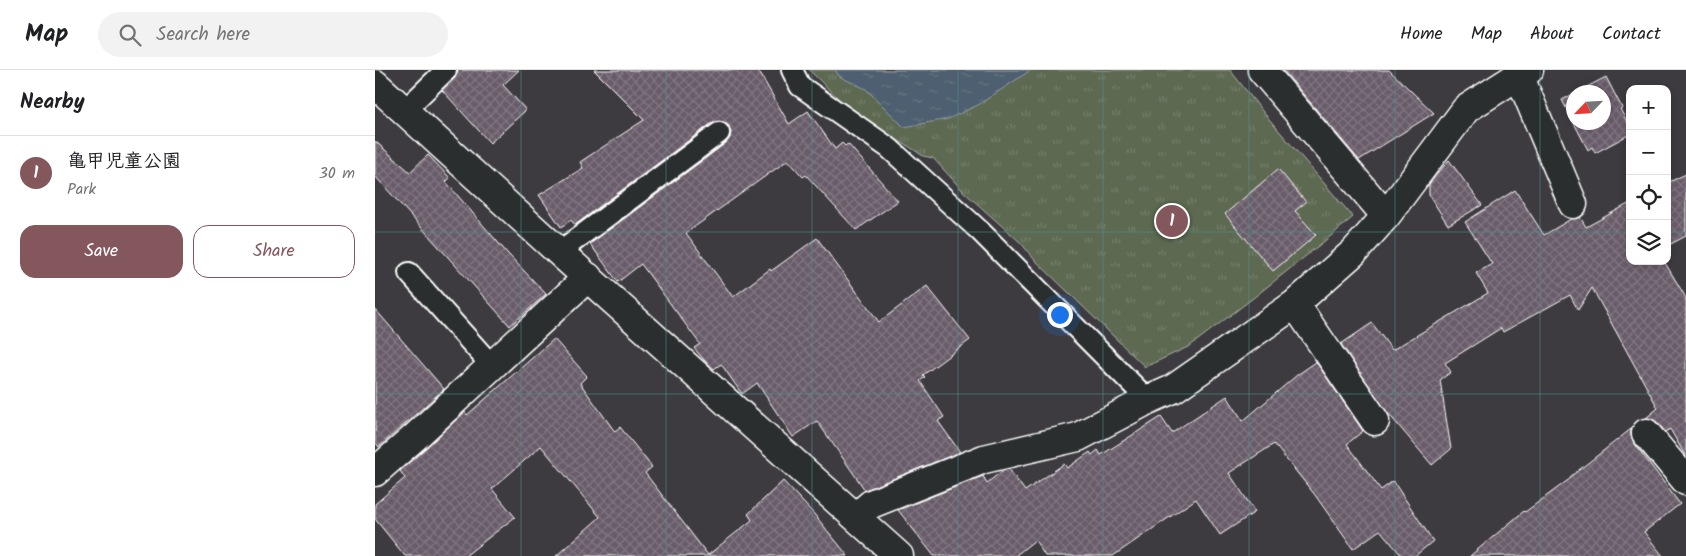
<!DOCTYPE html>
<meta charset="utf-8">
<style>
body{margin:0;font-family:Kalam,"Klee One",sans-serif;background:#f2f2f2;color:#202124}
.controls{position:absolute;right:15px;top:15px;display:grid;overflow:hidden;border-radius:10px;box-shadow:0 2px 8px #0003}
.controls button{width:45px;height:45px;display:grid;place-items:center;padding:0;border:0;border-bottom:1px solid #e0e0e0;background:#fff;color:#202124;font:25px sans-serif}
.compass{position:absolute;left:1191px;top:15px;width:45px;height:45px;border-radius:50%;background:#fff;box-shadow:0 2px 8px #0003;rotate:245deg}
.you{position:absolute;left:684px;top:244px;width:18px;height:18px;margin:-12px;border:4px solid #fff;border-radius:50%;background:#1a73e8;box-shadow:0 0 0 8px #1a73e833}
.badge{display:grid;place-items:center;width:32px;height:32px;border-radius:50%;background:#84575d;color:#fff;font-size:16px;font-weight:700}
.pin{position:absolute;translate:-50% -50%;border:2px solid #fff;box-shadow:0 1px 5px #0006}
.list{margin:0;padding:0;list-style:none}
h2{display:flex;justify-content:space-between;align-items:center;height:65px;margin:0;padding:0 20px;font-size:21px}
h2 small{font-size:16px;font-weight:400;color:#757577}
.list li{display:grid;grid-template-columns:32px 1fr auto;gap:15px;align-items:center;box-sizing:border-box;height:75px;padding:0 20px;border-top:1px solid #e0e0e0}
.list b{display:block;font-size:19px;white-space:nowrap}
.list p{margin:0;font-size:16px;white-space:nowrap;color:#757577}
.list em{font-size:16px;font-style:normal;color:#757577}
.actions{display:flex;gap:10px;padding:15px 20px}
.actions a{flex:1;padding:11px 0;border:1px solid #84575d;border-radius:15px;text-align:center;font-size:18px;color:#84575d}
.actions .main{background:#84575d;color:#fff}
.icon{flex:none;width:28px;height:28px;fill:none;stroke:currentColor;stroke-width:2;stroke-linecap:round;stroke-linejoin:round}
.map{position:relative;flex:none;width:1311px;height:486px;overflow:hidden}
header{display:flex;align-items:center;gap:30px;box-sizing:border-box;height:70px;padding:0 25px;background:#fff;border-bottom:1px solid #e0e0e0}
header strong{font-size:24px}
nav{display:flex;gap:28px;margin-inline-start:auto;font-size:18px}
.search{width:350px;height:45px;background:#f2f2f2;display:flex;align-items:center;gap:12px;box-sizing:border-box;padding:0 18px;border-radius:28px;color:#757577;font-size:19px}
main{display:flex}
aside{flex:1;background:#fff}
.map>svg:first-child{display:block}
.park{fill:url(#park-tufts);stroke:#aeb4a8}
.water{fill:url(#water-ripples);stroke:#949fa9}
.building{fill:url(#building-cross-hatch);stroke:#fff}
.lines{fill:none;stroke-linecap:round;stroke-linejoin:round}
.lane-casing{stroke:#fff;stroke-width:24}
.street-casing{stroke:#fff;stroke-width:31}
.lane{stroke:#2a2d2e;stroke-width:20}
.street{stroke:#2a2d2e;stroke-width:28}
.grid{fill:none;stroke:#4b9892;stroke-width:1;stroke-opacity:0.55}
</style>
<header>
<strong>Map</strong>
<div class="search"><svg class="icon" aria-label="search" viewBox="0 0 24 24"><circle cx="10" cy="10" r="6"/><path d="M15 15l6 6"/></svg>Search here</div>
<nav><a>Home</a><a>Map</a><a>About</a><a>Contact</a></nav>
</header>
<main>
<aside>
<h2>Nearby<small></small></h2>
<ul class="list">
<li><span class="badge">1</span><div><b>亀甲児童公園</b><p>Park</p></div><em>30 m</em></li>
</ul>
<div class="actions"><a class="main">Save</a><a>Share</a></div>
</aside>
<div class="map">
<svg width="1311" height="486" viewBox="0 0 1311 486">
<defs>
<pattern id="park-tufts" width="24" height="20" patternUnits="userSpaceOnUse" patternTransform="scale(1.25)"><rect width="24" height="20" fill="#5d6951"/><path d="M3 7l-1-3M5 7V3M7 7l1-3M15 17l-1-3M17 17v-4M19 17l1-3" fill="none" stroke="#75806b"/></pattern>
<pattern id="water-ripples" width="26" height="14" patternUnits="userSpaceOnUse" patternTransform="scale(1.25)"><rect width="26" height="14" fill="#4d5f6f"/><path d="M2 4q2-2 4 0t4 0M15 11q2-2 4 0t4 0" fill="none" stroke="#687785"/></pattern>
<pattern id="building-cross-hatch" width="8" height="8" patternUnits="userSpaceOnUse" patternTransform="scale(1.25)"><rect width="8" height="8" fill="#695c6a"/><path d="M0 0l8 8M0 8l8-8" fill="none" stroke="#807480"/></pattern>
</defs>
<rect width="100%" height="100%" fill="#3d3b40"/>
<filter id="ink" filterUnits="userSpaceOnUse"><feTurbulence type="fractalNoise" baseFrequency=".02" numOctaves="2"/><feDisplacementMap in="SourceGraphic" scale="10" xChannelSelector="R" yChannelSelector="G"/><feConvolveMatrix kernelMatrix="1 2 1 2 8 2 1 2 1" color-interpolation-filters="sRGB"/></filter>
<g filter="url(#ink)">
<path class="park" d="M434,0H855L888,42L978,147L957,165L882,225L815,276L770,297L659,189L646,173L589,122L558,88L548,86L535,77L502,59L467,32Z"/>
<path class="water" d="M460,0H656L603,35L573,49L529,57L491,19L465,7Z"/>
<path class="building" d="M83,0H144L128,15L151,40L115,73L67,20L80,8Z
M219,0H383L414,54L433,41L460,79L467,73L470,76L473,74L523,131L481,160L431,105L428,107L413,90L311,163L358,227L395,199L396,201L442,168L504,252L552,216L595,270L548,305L550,307L545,311L569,347L563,351L585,382L490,420L442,351L418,367L382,313L367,324L346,294L339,299L329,290L319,278L325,274L266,194L243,212L215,174L351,73L355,68L356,62L354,56L349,52L343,51L337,53L200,155L196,150L186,157L164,125L208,98L205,92L269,50Z
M908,0H1014L1059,43L984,90Z
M1231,7L1247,38L1245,39L1255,57V64L1220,83L1217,77L1213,80L1187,30L1198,24V52H1228V22H1202Z
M0,71L35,102L53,85L75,108L71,112L133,184L171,224L135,256L0,106Z
M1074,90L1107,135L1073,155L1054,125V114Z
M903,99L931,132L920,141L941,165L898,201L850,144Z
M1311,104V166L1292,176V113Z
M1140,120L1169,165L1196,149L1205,147L1211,157L1255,133V191H1289L1311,228V387L1295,359L1290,362L1283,353L1277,349L1271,348L1283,338L1217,218L1203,240L1195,225L1128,262L1126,258L1070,293L1076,302L1065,310L1076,379L1057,395L1012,342L966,274L997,253L1017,280L1113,223L1101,203L1117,194L1090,152Z
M0,239L69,319L4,377L0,372Z
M179,269L212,306L205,313L238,359L240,361L245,357L277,397L270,403L333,485L377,450L373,444L408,411L439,444L473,486H181L225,447L166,376L117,419L140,447L90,486H30L0,449V434L30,408L25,401L90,342L92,345Z
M941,292L988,361L972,374L1006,420L1018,411L1058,471L1040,486H1027L1005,460L978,479L940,425L899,374L854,403L880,442L845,465L821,429L738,486H670L660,470L640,486H559L523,440L608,406L612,413L627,401L634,399L650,421L689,394L692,398L715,382L717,385L723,380L726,385L786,347L797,363L852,326L868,351L922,305Z
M1256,359V366L1259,373L1305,434L1269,462L1288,486H1095L1149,441L1150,442L1196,408L1195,407Z"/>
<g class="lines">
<g class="lane-casing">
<path id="lane" d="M417,0L425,16L514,78L605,161L773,330
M30,40L71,0
M184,182L344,63
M34,203L117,296"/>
</g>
<g class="street-casing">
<path id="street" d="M887,0L1011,146
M1144,5L1198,134
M0,14L184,182L524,486
M920,234L1000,351
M1271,363L1311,411
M0,402L40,367L213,207
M481,447L496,434L609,389L703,367L773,330L798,319L920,234L979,182L1011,146L1091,39L1144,5L1154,0"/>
</g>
<use href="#lane" class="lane"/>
<use href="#street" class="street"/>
</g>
</g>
<path class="grid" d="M146,0V486M291,0V486M437,0V486M583,0V486M728,0V486M874,0V486M1020,0V486M1165,0V486M0,162H1255M1292,162H1311M0,324H1311"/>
</svg>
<div class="controls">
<button>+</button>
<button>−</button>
<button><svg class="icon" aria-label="locate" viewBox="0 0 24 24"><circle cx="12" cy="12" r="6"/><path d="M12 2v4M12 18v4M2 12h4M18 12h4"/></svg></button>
<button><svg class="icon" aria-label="layers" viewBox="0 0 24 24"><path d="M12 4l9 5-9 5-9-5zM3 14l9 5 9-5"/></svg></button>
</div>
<svg class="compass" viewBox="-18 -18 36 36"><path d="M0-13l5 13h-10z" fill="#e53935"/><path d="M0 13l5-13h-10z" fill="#757577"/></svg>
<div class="you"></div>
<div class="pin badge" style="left:797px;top:151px">1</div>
</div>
</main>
